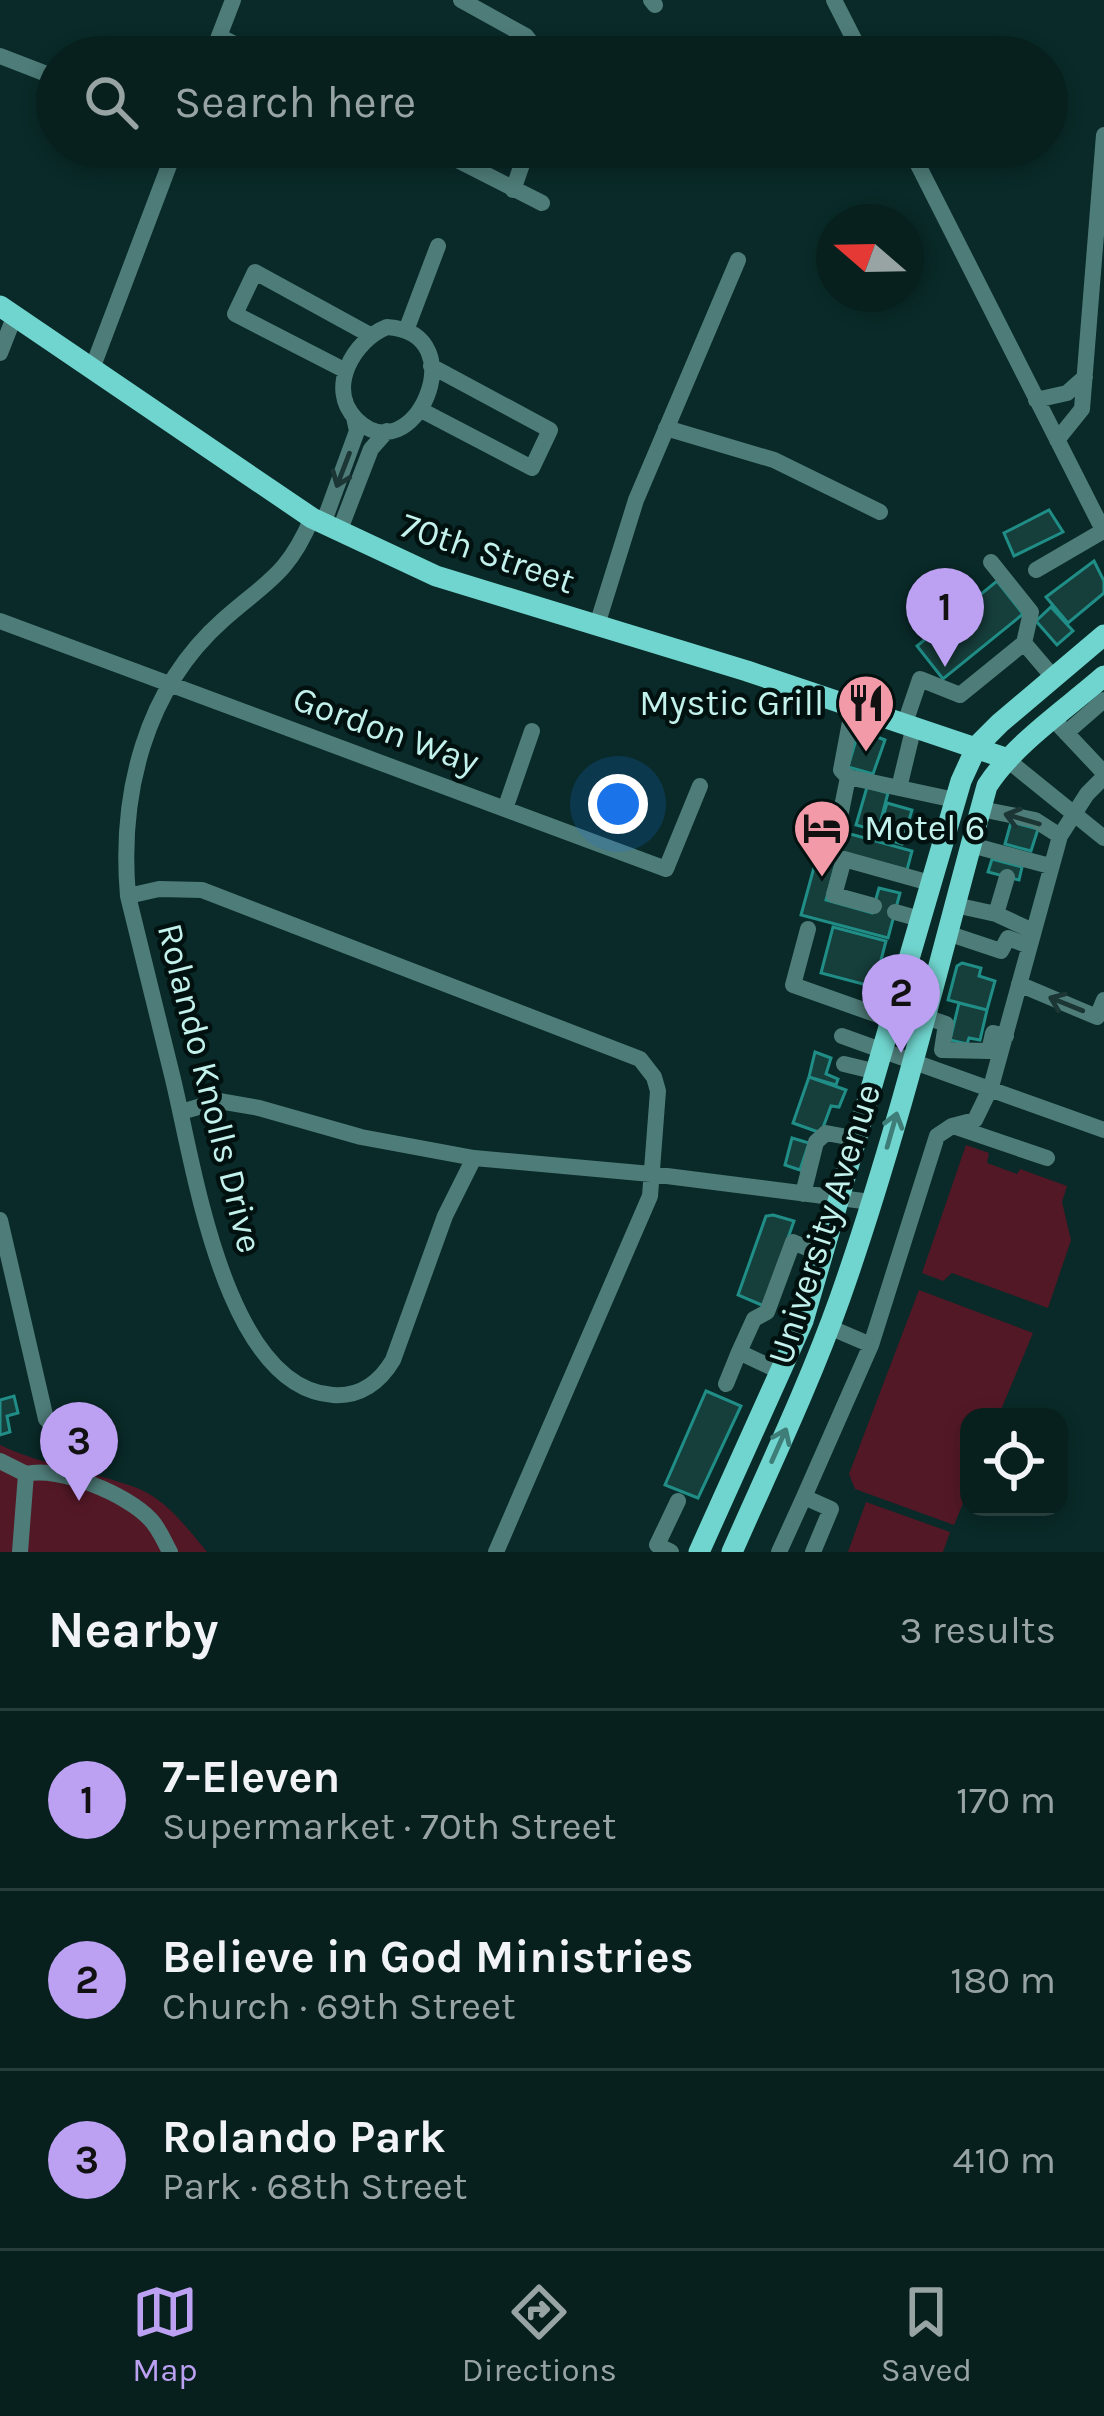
<!DOCTYPE html>
<meta charset="utf-8">
<style>
body{margin:0;font-family:Karla,sans-serif;background:#152d2b;color:#f1f3f6}
.controls{position:absolute;right:36px;bottom:36px;display:grid;overflow:hidden;border-radius:24px;box-shadow:0 6px 18px #0003}
.controls button{width:108px;height:108px;display:grid;place-items:center;padding:0;border:0;border-bottom:3px solid #283e3c;background:#07201e;color:#f1f3f6;font:60px sans-serif}
.compass{position:absolute;left:816px;top:204px;width:108px;height:108px;border-radius:50%;background:#07201e;box-shadow:0 6px 18px #0003;rotate:290deg}
.you{position:absolute;left:618px;top:804px;width:42px;height:42px;margin:-30px;border:9px solid #fff;border-radius:50%;background:#1a73e8;box-shadow:0 0 0 18px #1a73e833}
.badge{display:grid;place-items:center;width:78px;height:78px;border-radius:50%;background:#bca0f2;color:#111;font-size:39px;font-weight:700}
.pin{position:absolute;translate:-50% -99px;filter:drop-shadow(0 3px 6px #0008)}
.pin::after{content:'';position:absolute;top:63px;width:42px;height:36px;background:inherit;clip-path:polygon(0 0,100% 0,50% 100%)}
.list{margin:0;padding:0;list-style:none}
h2{display:flex;justify-content:space-between;align-items:center;height:156px;margin:0;padding:0 48px;font-size:51px}
h2 small{font-size:39px;font-weight:400;color:#98a3a4}
.list li{display:grid;grid-template-columns:78px 1fr auto;gap:36px;align-items:center;box-sizing:border-box;height:180px;padding:0 48px;border-top:3px solid #283e3c}
.list b{display:block;font-size:45px;white-space:nowrap}
.list p{margin:0;font-size:39px;white-space:nowrap;color:#98a3a4}
.list em{font-size:39px;font-style:normal;color:#98a3a4}
.icon{flex:none;width:66px;height:66px;fill:none;stroke:currentColor;stroke-width:2;stroke-linecap:round;stroke-linejoin:round}
.map{position:relative;flex:none;width:1104px;height:1552px;overflow:hidden}
.search{position:absolute;background:#07201e;box-shadow:0 6px 18px #0003;left:36px;right:36px;top:36px;height:132px;display:flex;align-items:center;gap:30px;box-sizing:border-box;padding:0 42px;border-radius:66px;color:#98a3a4;font-size:45px}
.sheet{height:696px;background:#07201e}
nav{display:flex;justify-content:space-around;align-items:center;box-sizing:border-box;height:168px;border-top:3px solid #283e3c;background:#07201e;font-size:33px;color:#98a3a4}
nav a{display:grid;justify-items:center;gap:6px}
nav .on{color:#bca0f2}
.map>svg:first-child{display:block}
.green{fill:#531826}
.building{fill:#163e3b;stroke:#208d87;stroke-width:3}
.lines{fill:none;stroke-linecap:round;stroke-linejoin:round}
.minor{stroke:#4e7c78;stroke-width:16}
.major{stroke:#70d5ce;stroke-width:21}
.oneway{stroke:#1b3634}
.oneway2{stroke:#3e7d78}
.labels{text-anchor:middle;dominant-baseline:central;stroke-width:9;stroke-linejoin:round;paint-order:stroke}
.street-label{font-size:36px;fill:#c3f1ec;stroke:#001110}
.poi-label{font-size:36px;fill:#c3f1ec;stroke:#001110;text-anchor:end}
</style>
<div class="map">
<svg width="1104" height="1552" viewBox="0 0 1104 1552">
<rect width="100%" height="100%" fill="#092a28"/>
<path class="green" d="M966,1145L989,1153L987,1163L1017,1174L1020,1169L1067,1186L1062,1202L1071,1240L1048,1308L952,1273L943,1281L922,1273Z
M919,1290L1033,1333L998,1417H969V1489L954,1525L855,1489L849,1474Z
M0,1445C44,1466 92,1471 137,1488C167,1500 187,1528 207,1552H0Z
M866,1502L950,1532L943,1552H848Z"/>
<path class="building" d="M1049,510L1063,532L1014,556L1004,533Z
M1094,561L1104,581V593L1068,623L1046,597Z
M997,581L1023,614L943,679L917,646Z
M1051,607L1073,631L1057,645L1036,621Z
M859,730L885,740L873,774L848,767Z
M867,787L888,793L878,831L856,825Z
M887,803L912,810L902,844L877,836Z
M1011,822L1038,829L1031,851L1005,844Z
M825,827L912,851L907,870L839,852L826,900L872,913L879,888L900,893L888,938L801,915Z
M992,859L1022,867L1019,880L988,872Z
M833,927L886,941L874,987L821,973Z
M962,963L981,968L979,976L995,981L987,1010L948,1000L957,966Z
M959,1003L987,1010L980,1040L969,1038L967,1044L950,1040Z
M815,1052L831,1058L826,1074L838,1079L836,1085L809,1077Z
M809,1077L846,1090L839,1107L831,1106L821,1133L793,1123Z
M792,1138L809,1143L800,1170L785,1165Z
M773,1215L794,1221L764,1306L738,1295L766,1216Z
M706,1391L741,1406L698,1498L665,1485Z
M14,1396L18,1413L7,1416L10,1432L0,1435V1400Z"/>
<g class="lines">
<path class="minor" d="M461,0L526,36L542,57
M651,0L655,5
M834,0L863,57
M219,36L260,57
M0,56L57,78
M211,57L233,0
M432,147L542,203
M909,147L1104,532
M513,190L528,147
M387,327C478,333 412,476 356,419C326,388 354,340 387,327Z
M407,328L438,246
M0,353L15,315
M92,369L176,147
M346,371L235,314L255,272L370,335
M1036,400L1067,393L1085,377
M421,410L532,468L550,430L431,366
M666,428L774,460L880,512
M1057,440L1082,409L1104,135
M312,518C287,576 267,581 223,620C145,689 119,794 128,896C143,955 157,1015 172,1075C193,1158 223,1388 333,1395C360,1397 380,1382 393,1360L445,1216L474,1158
M323,524L357,431L354,417
M339,532L371,449L387,431
M991,562L1031,612L1024,643
M1036,570L1103,531
M0,621L666,869L700,786
M597,625L636,500L738,260
M1055,721L1104,773
M905,723L920,679L960,695L1024,643L1053,677
M1066,733L1104,700
M1005,758L1104,838
M848,777L841,770L853,706
M899,788L914,726
M505,809L532,731
M981,809L1035,820L1060,836
M840,817L848,777L955,800
M971,845L1050,866
M128,896L159,889L202,890L640,1059L654,1077L658,1091L650,1196L496,1552
M955,905L996,914L1033,931
M874,906L834,895L844,859L930,883
M895,912L920,919
M996,914L1007,877
M808,929L793,985L892,1020
M947,933L1001,951L1008,938L1029,946
M1019,984L1097,1017L1104,1000
M926,1017L946,1024L942,1050L989,1051L993,1033L1006,1036
M842,1036L1104,1130
M844,1064L877,1072
M181,1112L219,1101L259,1108L361,1137L474,1158L651,1174L871,1202
M953,1126L1047,1158
M803,1194L816,1142L826,1133L858,1139
M0,1220L46,1419L66,1436
M829,1327L871,1345
M739,1352L754,1319L767,1312L793,1242L823,1255
M726,1384L739,1352L779,1371
M0,1461L26,1474
M20,1552L26,1474C59,1466 127,1494 150,1519C159,1528 164,1541 170,1552
M671,1552L657,1545L678,1501
M779,1552L804,1497
M813,1552L831,1509L804,1497L871,1345L937,1136L952,1126L975,1120L991,1087L1060,836L1087,794L1104,777"/>
<path class="major" d="M0,306L312,518L436,576L747,671L1005,758
M699,1552L803,1321L961,781L977,746L1000,723L1104,635
M732,1552C769,1468 809,1385 840,1298C899,1131 940,957 987,786C1014,744 1065,710 1104,676"/>
</g>
<defs><path id="oneway-shaft" d="M-6 0H5M1.5-3L5.5 0L1.5 3" fill="none" stroke-width="1.6" stroke-linecap="round" stroke-linejoin="round" transform="scale(3)"/></defs>
<g class="oneway">
<use href="#oneway-shaft" transform="translate(343 470) rotate(111)"/>
<use href="#oneway-shaft" transform="translate(1022 819) rotate(-164)"/>
<use href="#oneway-shaft" transform="translate(1066 1004) rotate(-158)"/>
</g>
<g class="oneway2">
<use href="#oneway-shaft" transform="translate(892 1130) rotate(-74)"/>
<use href="#oneway-shaft" transform="translate(779 1445) rotate(-66)"/>
</g>
<defs>
<g id="restaurant-pin" transform="scale(3)"><path d="M0 17L-7.5 6A9.5 9.5 0 1 1 7.5 6Z" fill="#f39aa9" stroke="#001110"/><path d="M-5-6h1v4h1v-4h1v4h1v-4h1v5L-1.5 .5V6h-2V.5L-5-1ZM5-6V6H3V1.5H1.5Q1.5-4 5-6Z" fill="#111"/></g>
<g id="hotel-pin" transform="scale(3)"><path d="M0 17L-7.5 6A9.5 9.5 0 1 1 7.5 6Z" fill="#f39aa9" stroke="#001110"/><path d="M-6-4.5h1.5V1H6V5H4.5V3h-9V5H-6ZM-4 0a1.8 1.8 0 1 1 3.6 0ZM.5 0V-2.5h3Q6-2.5 6 0Z" fill="#111"/></g>
</defs>
<g fill-rule="evenodd">
<use href="#restaurant-pin" x="866" y="703"/>
<use href="#hotel-pin" x="822" y="828"/>
</g>
<g class="labels">
<g class="street-label">
<text transform="translate(488 553) rotate(19)">70th Street</text>
<text transform="translate(386 730) rotate(20)">Gordon Way</text>
<text transform="translate(210 1088) rotate(76)">Rolando Knolls Drive</text>
<text transform="translate(824 1224) rotate(-72)">University Avenue</text>
</g>
<g class="poi-label">
<text x="824" y="703">Mystic Grill</text>
<text x="864" y="828" text-anchor="start">Motel 6</text>
</g>
</g>
</svg>
<div class="controls">
<button><svg class="icon" aria-label="locate" viewBox="0 0 24 24"><circle cx="12" cy="12" r="6"/><path d="M12 2v4M12 18v4M2 12h4M18 12h4"/></svg></button>
</div>
<svg class="compass" viewBox="-18 -18 36 36"><path d="M0-13l5 13h-10z" fill="#e53935"/><path d="M0 13l5-13h-10z" fill="#98a3a4"/></svg>
<div class="you"></div>
<div class="pin badge" style="left:945px;top:667px">1</div>
<div class="pin badge" style="left:901px;top:1053px">2</div>
<div class="pin badge" style="left:79px;top:1501px">3</div>
<div class="search"><svg class="icon" aria-label="search" viewBox="0 0 24 24"><circle cx="10" cy="10" r="6"/><path d="M15 15l6 6"/></svg>Search here</div>
</div>
<section class="sheet">
<h2>Nearby<small>3 results</small></h2>
<ul class="list">
<li><span class="badge">1</span><div><b>7-Eleven</b><p>Supermarket · 70th Street</p></div><em>170 m</em></li>
<li><span class="badge">2</span><div><b>Believe in God Ministries</b><p>Church · 69th Street</p></div><em>180 m</em></li>
<li><span class="badge">3</span><div><b>Rolando Park</b><p>Park · 68th Street</p></div><em>410 m</em></li>
</ul>
</section>
<nav>
<a class="on"><svg class="icon" aria-label="map" viewBox="0 0 24 24"><path d="M3 6l6-2 6 2 6-2v14l-6 2-6-2-6 2zM9 4v14M15 6v14"/></svg>Map</a>
<a><svg class="icon" aria-label="directions" viewBox="0 0 24 24"><path d="M12 3l9 9-9 9-9-9zM9 14v-3h6M13 9l2 2-2 2"/></svg>Directions</a>
<a><svg class="icon" aria-label="saved" viewBox="0 0 24 24"><path d="M7 4h10v16l-5-4-5 4z"/></svg>Saved</a>
</nav>
